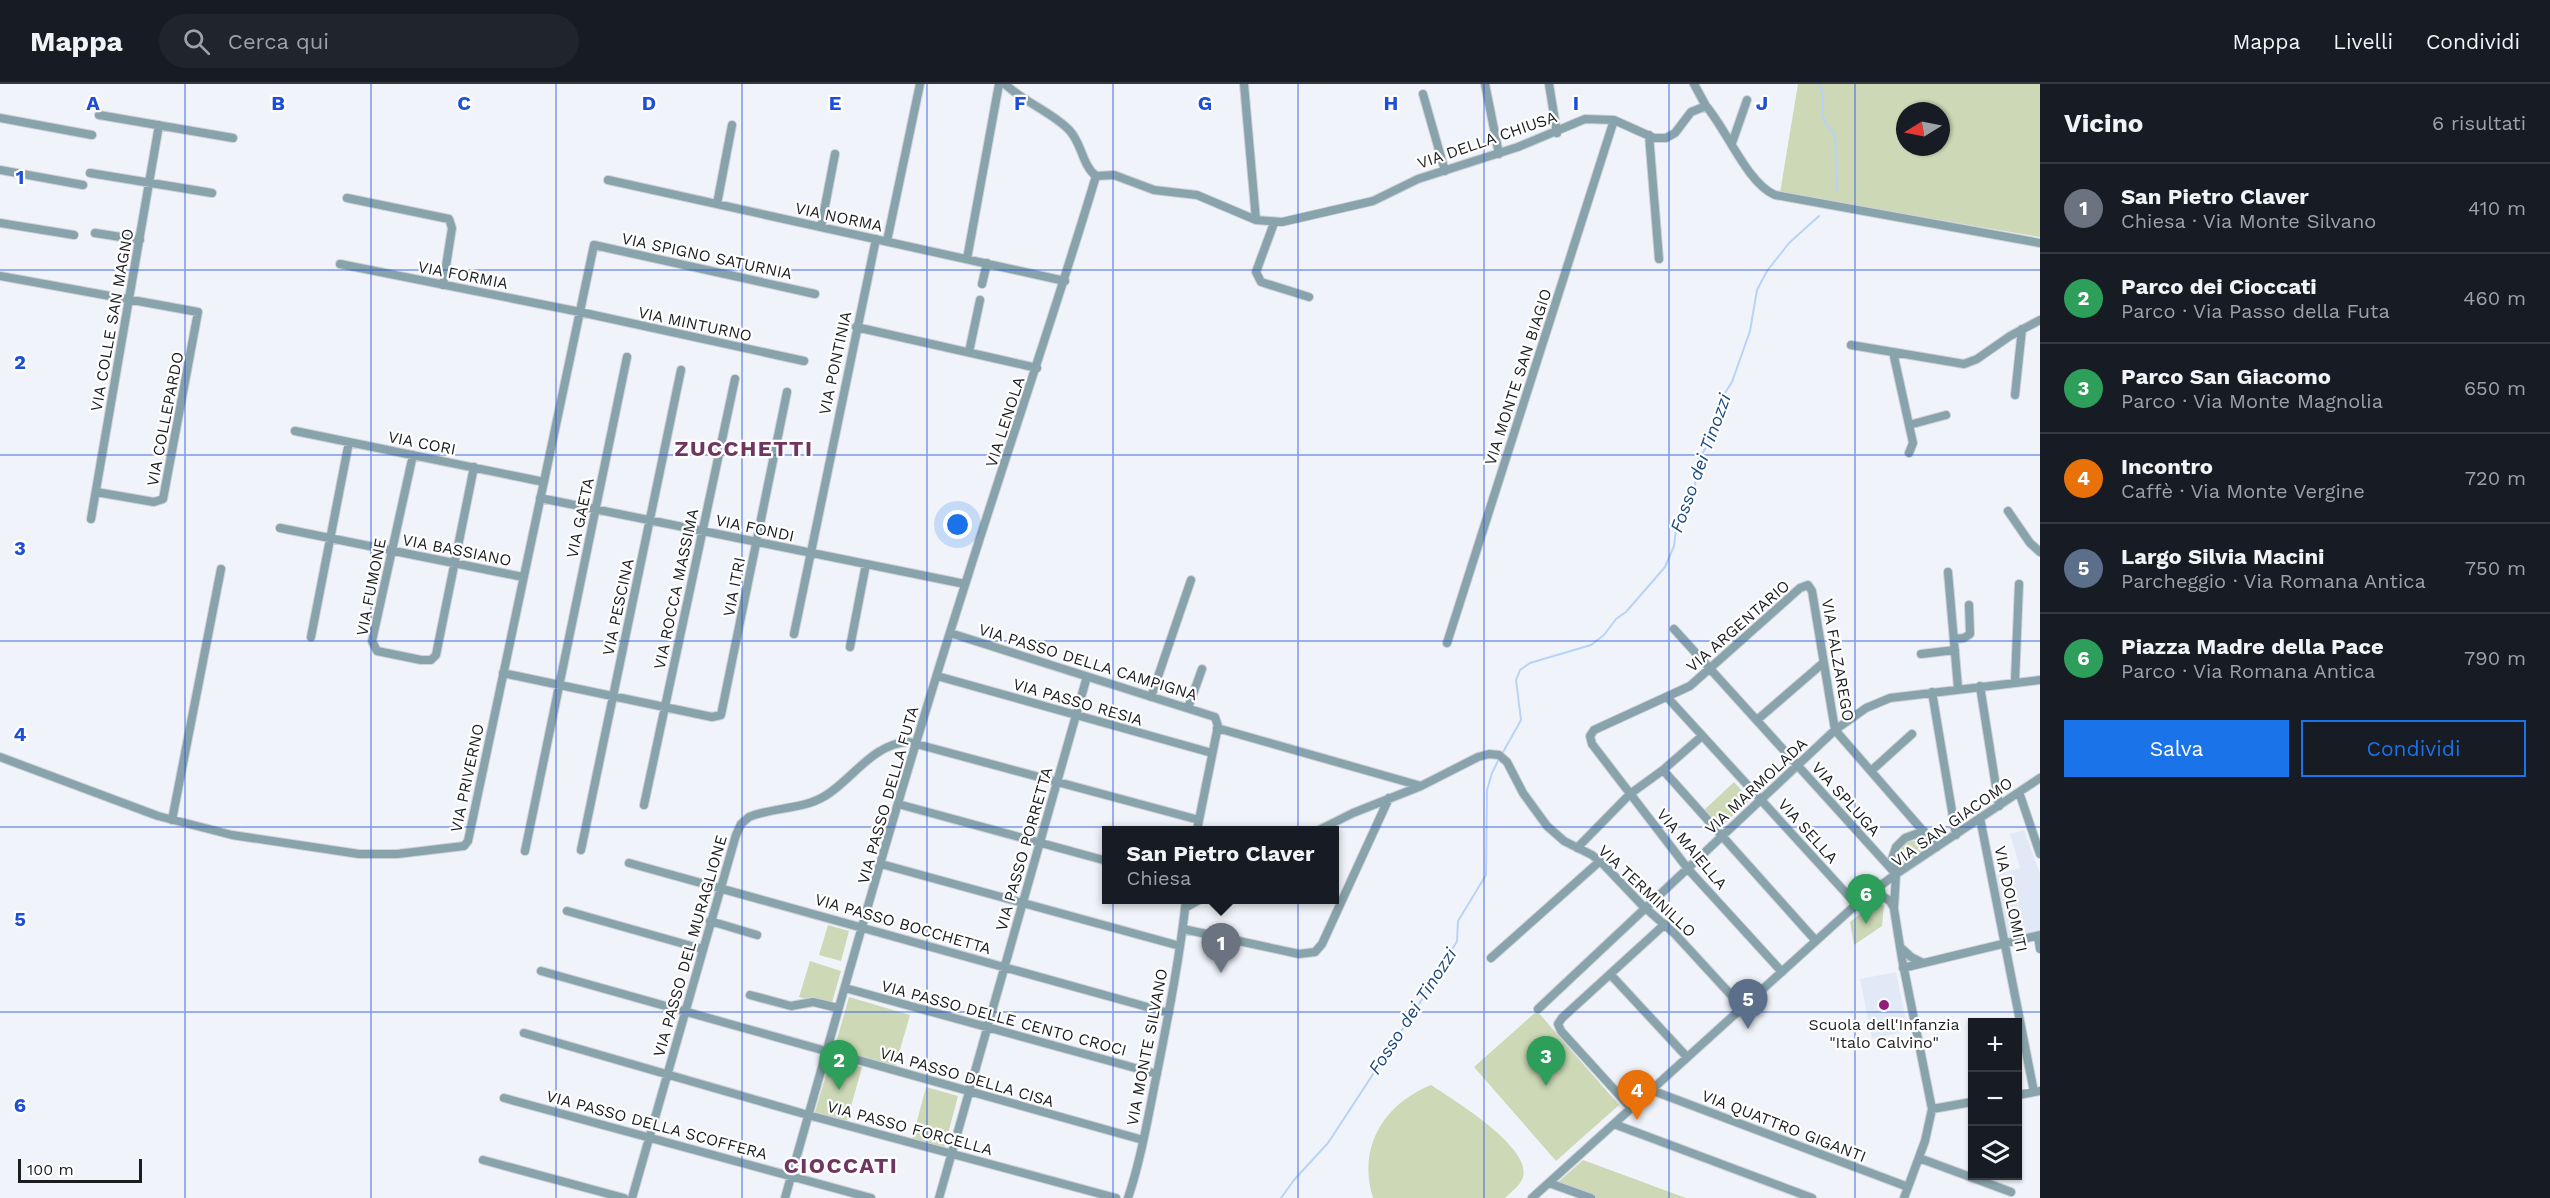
<!DOCTYPE html>
<html lang="it">
<meta charset="utf-8">
<style>
body{margin:0;font-family:"Work Sans",sans-serif;background:#20242c;color:#f1f3f6}
.controls{position:absolute;right:18px;bottom:18px;display:grid;overflow:hidden;border-radius:0px;box-shadow:0 2px 4px #0004}
.controls button{width:54px;height:54px;display:grid;place-items:center;padding:0;border:0;border-bottom:2px solid #363941;background:#171b24;color:#f1f3f6;font:30px sans-serif}
.compass{position:absolute;left:1896px;top:18px;width:54px;height:54px;border-radius:50%;background:#171b24;box-shadow:0 2px 4px #0004;rotate:260deg}
.scale{position:absolute;left:18px;bottom:15px;width:124px;box-sizing:border-box;padding-left:6px;border:3px solid #1c1d20;border-top:0;font-size:16px;line-height:21px;white-space:nowrap;color:#1c1d20;-webkit-text-stroke:4px #fff;paint-order:stroke}
.you{position:absolute;left:958px;top:441px;width:21px;height:21px;margin:-15px;border:4px solid #fff;border-radius:50%;background:#1a73e8;box-shadow:0 0 0 9px #1a73e833}
.badge{display:grid;place-items:center;width:39px;height:39px;border-radius:50%;background:#1a73e8;color:#fff;font-size:20px;font-weight:700}
.pin{position:absolute;translate:-50% -50px;filter:drop-shadow(0 2px 3px #0008)}
.pin::after{content:'';position:absolute;top:32px;width:21px;height:18px;background:inherit;clip-path:polygon(0 0,100% 0,50% 100%)}
.popup{position:absolute;left:1102px;top:742px;width:237px;height:78px;box-sizing:border-box;display:grid;place-content:center;border-radius:0px;background:#171b24;filter:drop-shadow(0 2px 4px #0005);font-size:20px;white-space:nowrap;color:#9ea1a6}
.popup b{font-size:22px;color:#f1f3f6}
.popup::after{content:'';position:absolute;left:50%;top:100%;margin-left:-12px;border:12px solid transparent;border-top-color:#171b24}
.list{margin:0;padding:0;list-style:none}
h2{display:flex;justify-content:space-between;align-items:center;height:78px;margin:0;padding:0 24px;font-size:26px}
h2 small{font-size:20px;font-weight:400;color:#9ea1a6}
.list li{display:grid;grid-template-columns:39px 1fr auto;gap:18px;align-items:center;box-sizing:border-box;height:90px;padding:0 24px;border-top:2px solid #363941}
.list b{display:block;font-size:22px;white-space:nowrap}
.list p{margin:0;font-size:20px;white-space:nowrap;color:#9ea1a6}
.list em{font-size:20px;font-style:normal;color:#9ea1a6}
.actions{display:flex;gap:12px;padding:18px 24px}
.actions a{flex:1;padding:14px 0;border:2px solid #1a73e8;border-radius:0px;text-align:center;font-size:21px;color:#1a73e8}
.actions .main{background:#1a73e8;color:#fff}
.icon{flex:none;width:33px;height:33px;fill:none;stroke:currentColor;stroke-width:2;stroke-linecap:round;stroke-linejoin:round}
.map{position:relative;flex:none;width:2040px;height:1114px;overflow:hidden}
header{display:flex;align-items:center;gap:36px;box-sizing:border-box;height:84px;padding:0 30px;background:#171b24;border-bottom:2px solid #363941}
header strong{font-size:28px}
nav{display:flex;gap:33px;margin-inline-start:auto;font-size:21px}
.search{width:420px;height:54px;background:#20242c;display:flex;align-items:center;gap:15px;box-sizing:border-box;padding:0 21px;border-radius:33px;color:#9ea1a6;font-size:22px}
main{display:flex}
aside{flex:1;background:#171b24}
.map>svg:first-child{display:block}
.built{fill:#e1e9f6}
.green{fill:#cdd8b6;fill-rule:evenodd}
.lines{fill:none;stroke-linecap:round;stroke-linejoin:round}
.stream{stroke:#b7d3f7;stroke-width:2}
.street-casing{stroke:#ced2d7;stroke-width:10}
.street{stroke:#88a3ab;stroke-width:8}
.grid{fill:none;stroke:#1d4ed8;stroke-width:1.5;stroke-opacity:0.55}
.poi-dot{fill:#931d7b;stroke:#fff;stroke-width:2}
.labels{text-anchor:middle;dominant-baseline:central;stroke-width:4.5;stroke-linejoin:round;paint-order:stroke}
.street-label{font-size:16px;fill:#1c1d20;stroke:#fff}
.poi-label{font-size:16px;fill:#1c1d20;stroke:#fff}
.water-label{font-size:18px;font-style:italic;fill:#1b4a7f;stroke:#fff}
.district-label{font-size:22px;font-weight:bold;letter-spacing:1.5px;fill:#703661;stroke:#fff}
.grid-label{font-size:20px;text-anchor:middle;font-weight:bold;fill:#1d4ed8;stroke:#fff;stroke-width:4.5;stroke-linejoin:round;paint-order:stroke}
</style>
<header>
<strong>Mappa</strong>
<div class="search"><svg class="icon" aria-label="search" viewBox="0 0 24 24"><circle cx="10" cy="10" r="6"/><path d="M15 15l6 6"/></svg>Cerca qui</div>
<nav><a>Mappa</a><a>Livelli</a><a>Condividi</a></nav>
</header>
<main>
<div class="map">
<svg width="2040" height="1114" viewBox="0 0 2040 1114">
<rect width="100%" height="100%" fill="#f0f4fa"/>
<path class="built" d="M2024,746L2040,790V847L2009,854L1996,791L2020,784L2010,750Z
M1896,888L1908,947L1872,955L1860,895Z"/>
<path class="green" d="M1798,0H2040V153L1780,109ZM1905,27H1941V63H1905Z
M1734,698L1750,716L1719,745L1702,728Z
M1909,756L1915,757L1923,766L1902,781L1897,772L1898,765Z
M1874,819L1884,821L1882,842L1854,861L1850,838Z
M828,841L849,847L841,877L819,871Z
M810,877L841,887L831,922L799,913Z
M849,913L910,931L895,983L834,966Z
M1537,927L1619,1021L1556,1077L1474,983Z
M831,974L862,983L847,1037L815,1028Z
M1431,1001C1452,1015 1532,1063 1523,1093C1521,1101 1511,1108 1505,1114H1373C1357,1063 1384,1020 1431,1001Z
M926,1003L958,1012L944,1065L912,1056Z
M1583,1076L1686,1114H1586L1557,1099Z"/>
<g class="lines">
<path class="stream" d="M1820,0L1823,14V33L1826,40L1835,51L1837,106
M1502,670L1521,636L1516,596L1520,586L1530,579L1591,561L1604,551L1616,535L1626,528L1665,483L1674,462L1677,438L1687,426L1688,414L1695,401L1698,376L1709,359L1707,348L1721,327L1723,312L1732,298L1750,247L1757,206L1767,187L1789,159L1819,132
M1281,1114L1294,1096L1328,1059L1434,897L1457,857L1458,837L1486,791L1487,706L1492,689L1499,675"/>
<g class="street-casing">
<path id="street" d="M1005,0C1025,19 1054,29 1070,47C1082,60 1082,81 1096,92L1114,91L1154,106L1197,111L1256,136L1282,138L1373,117L1418,95L1518,63L1585,35L1614,36L1654,54H1666L1675,49L1691,28L1706,22C1727,46 1747,99 1775,111L2040,159
M1244,0L1256,136
M1485,0L1499,70
M1549,0L1557,49
M1694,0L1706,22
M1423,10L1445,87
M99,31L233,54
M0,34L92,51
M1649,51L1659,175
M1732,59L1747,16
M0,86L83,101
M90,89L212,109
M608,96L1065,197
M347,114L449,135L452,144L443,201
M717,120L732,41
M0,139L74,151
M1274,139L1256,188L1261,198L1309,213
M821,143L835,70
M95,149L140,156
M887,157L920,0
M967,175L999,0
M340,180L580,228L804,277
M0,192L198,228L163,415L154,418L96,408
M982,200L987,179
M856,243L1037,284
M1851,261L1964,280L1977,275L2010,252L2040,236
M969,268L980,216
M1893,268L1913,359L1909,369
M2015,311L2022,245
M1909,341L1946,331
M295,347L544,398
M413,371L372,557L377,567L421,576H431L436,571L474,383
M540,414L965,500
M2008,427L2030,459L2040,468
M91,435L159,41
M280,444L523,493
M1948,488L1958,604
M1674,545L1895,789
M950,549L1215,633L1218,642L1197,746
M794,550L876,155
M311,553L349,358
M1954,555L1964,554L1970,550L1969,521
M1447,559L1614,36
M850,563L866,480
M1921,570L1955,566
M503,589L712,633L721,631L787,308
M937,592L1212,669
M2015,597L2019,500
M1980,602L1999,722
M1932,608L1956,751
M1151,613L1191,496
M1667,613L1856,820
M1188,624L1202,585
M1757,636L1823,579
M1217,644L1421,702
M0,673L158,732L232,751L359,770H397L464,762L468,757L594,161L815,210
M1663,686L1816,857
M1871,687L1912,650
M2019,708L2040,770
M898,720L1107,777
M644,721L735,295
M1980,734L2034,1008
M172,736L221,485
M1319,746L1353,729L1421,702L1478,673L1489,670L1499,671L1507,678L1523,709L1547,742L1564,757L1592,771L1604,781L1642,821L1675,850L1743,924
M1577,764L1630,710L1663,686L1702,652
M581,766L681,286
M525,767L627,273
M629,779L1169,929
M881,780L1180,862
M1867,814L1882,812L1890,817L1894,824
M1185,824L1199,816
M567,827L702,865
M710,837L757,851
M1183,845L1299,870L1315,868L1322,860L1389,714
M2038,852L2040,865
M1900,863L1911,873L1923,879
M1491,874L1600,777
M1903,884L2040,851
M541,887L1143,1056
M1782,888L1688,785L1592,660L1590,652L1594,646L1690,602L1800,504L1808,501L1812,507L1835,646L1937,763
M1610,890L1687,973
M845,904L1157,990
M750,911L791,922L813,918L838,924
M1538,925L1835,646L1866,624L1890,614L2040,596
M524,949L808,1031L1116,1114
M1651,1006L1908,1103
M2018,1011L2040,1007
M504,1014L871,1114
M1631,1024L1561,947L1558,940L1562,934L1665,840
M1932,1025L1972,1018
M1614,1040L1812,1114
M1919,1074L2011,1108
M483,1076L624,1114
M1549,1099L1591,1114
M632,1114L736,751L741,740L749,733C773,723 802,726 825,712C853,695 873,659 909,658L1199,736
M785,1114C843,909 900,704 965,501C1008,364 1055,229 1096,92
M939,1114L1086,596
M1128,1114C1142,1072 1149,1027 1158,984C1169,928 1180,872 1186,816
M1532,1114L1860,817L1896,790L2040,694
M1904,1114L1925,1057L1932,1025L1902,875L1894,825L1896,790L1892,775L1896,763L1905,754L1924,747"/>
</g>
<use href="#street" class="street"/>
</g>
<path class="grid" d="M185,0V1114M371,0V1114M556,0V1114M742,0V1114M927,0V1114M1113,0V1114M1298,0V1114M1484,0V1114M1669,0V1114M1855,0V1114M0,186H2040M0,371H2040M0,557H2040M0,743H2040M0,928H2040"/>
<circle class="poi-dot" cx="1884" cy="921" r="6"/>
<g class="labels">
<g class="street-label">
<text transform="translate(1487 56) rotate(-19)">VIA DELLA CHIUSA</text>
<text transform="translate(839 133) rotate(12)">VIA NORMA</text>
<text transform="translate(707 172) rotate(12)">VIA SPIGNO SATURNIA</text>
<text transform="translate(463 191) rotate(11)">VIA FORMIA</text>
<text transform="translate(112 236) rotate(-80)">VIA COLLE SAN MAGNO</text>
<text transform="translate(695 240) rotate(12)">VIA MINTURNO</text>
<text transform="translate(835 279) rotate(-78)">VIA PONTINIA</text>
<text transform="translate(1518 293) rotate(-72)">VIA MONTE SAN BIAGIO</text>
<text transform="translate(165 335) rotate(-79)">VIA COLLEPARDO</text>
<text transform="translate(1005 338) rotate(-72)">VIA LENOLA</text>
<text transform="translate(422 359) rotate(11)">VIA CORI</text>
<text transform="translate(580 434) rotate(-78)">VIA GAETA</text>
<text transform="translate(755 444) rotate(12)">VIA FONDI</text>
<text transform="translate(457 466) rotate(11)">VIA BASSIANO</text>
<text transform="translate(371 503) rotate(-79)">VIA FUMONE</text>
<text transform="translate(734 503) rotate(-79)">VIA ITRI</text>
<text transform="translate(676 505) rotate(-78)">VIA ROCCA MASSIMA</text>
<text transform="translate(618 523) rotate(-78)">VIA PESCINA</text>
<text transform="translate(1738 542) rotate(-41)">VIA ARGENTARIO</text>
<text transform="translate(1838 576) rotate(80)">VIA FALZAREGO</text>
<text transform="translate(1088 578) rotate(17)">VIA PASSO DELLA CAMPIGNA</text>
<text transform="translate(1078 618) rotate(16)">VIA PASSO RESIA</text>
<text transform="translate(467 694) rotate(-78)">VIA PRIVERNO</text>
<text transform="translate(1756 702) rotate(-43)">VIA MARMOLADA</text>
<text transform="translate(888 711) rotate(-74)">VIA PASSO DELLA FUTA</text>
<text transform="translate(1846 715) rotate(48)">VIA SPLUGA</text>
<text transform="translate(1952 738) rotate(-35)">VIA SAN GIACOMO</text>
<text transform="translate(1808 747) rotate(48)">VIA SELLA</text>
<text transform="translate(1024 765) rotate(-74)">VIA PASSO PORRETTA</text>
<text transform="translate(1692 765) rotate(50)">VIA MAIELLA</text>
<text transform="translate(1647 807) rotate(43)">VIA TERMINILLO</text>
<text transform="translate(2011 815) rotate(78)">VIA DOLOMITI</text>
<text transform="translate(903 840) rotate(16)">VIA PASSO BOCCHETTA</text>
<text transform="translate(690 862) rotate(-74)">VIA PASSO DEL MURAGLIONE</text>
<text transform="translate(1004 934) rotate(15)">VIA PASSO DELLE CENTO CROCI</text>
<text transform="translate(1147 963) rotate(-79)">VIA MONTE SILVANO</text>
<text transform="translate(967 993) rotate(16)">VIA PASSO DELLA CISA</text>
<text transform="translate(657 1041) rotate(15)">VIA PASSO DELLA SCOFFERA</text>
<text transform="translate(1784 1042) rotate(21)">VIA QUATTRO GIGANTI</text>
<text transform="translate(910 1044) rotate(15)">VIA PASSO FORCELLA</text>
</g>
<g class="poi-label">
<text x="1884" y="940">Scuola dell'Infanzia<tspan x="1884" dy="18">"Italo Calvino"</tspan></text>
</g>
<g class="water-label">
<text transform="translate(1700 379) rotate(-70)">Fosso dei Tinozzi</text>
<text transform="translate(1412 927) rotate(-57)">Fosso dei Tinozzi</text>
</g>
<g class="district-label">
<text x="744" y="364">ZUCCHETTI</text>
<text x="841" y="1081">CIOCCATI</text>
</g>
</g>
<g class="grid-label">
<text x="93" y="26">A</text>
<text x="278" y="26">B</text>
<text x="464" y="26">C</text>
<text x="649" y="26">D</text>
<text x="835" y="26">E</text>
<text x="1020" y="26">F</text>
<text x="1205" y="26">G</text>
<text x="1391" y="26">H</text>
<text x="1576" y="26">I</text>
<text x="1762" y="26">J</text>
<text x="20" y="100">1</text>
<text x="20" y="285">2</text>
<text x="20" y="471">3</text>
<text x="20" y="657">4</text>
<text x="20" y="842">5</text>
<text x="20" y="1028">6</text>
</g>
</svg>
<div class="controls">
<button>+</button>
<button>−</button>
<button><svg class="icon" aria-label="layers" viewBox="0 0 24 24"><path d="M12 4l9 5-9 5-9-5zM3 14l9 5 9-5"/></svg></button>
</div>
<svg class="compass" viewBox="-18 -18 36 36"><path d="M0-13l5 13h-10z" fill="#e53935"/><path d="M0 13l5-13h-10z" fill="#9ea1a6"/></svg>
<div class="scale">100 m</div>
<div class="you"></div>
<div class="pin badge" style="left:1221px;top:889px;background:#6b7280">1</div>
<div class="popup"><b>San Pietro Claver</b>Chiesa</div>
<div class="pin badge" style="left:839px;top:1006px;background:#2e9e5b">2</div>
<div class="pin badge" style="left:1546px;top:1002px;background:#2e9e5b">3</div>
<div class="pin badge" style="left:1637px;top:1036px;background:#e8710a">4</div>
<div class="pin badge" style="left:1748px;top:945px;background:#5c6f8a">5</div>
<div class="pin badge" style="left:1866px;top:840px;background:#2e9e5b">6</div>
</div>
<aside>
<h2>Vicino<small>6 risultati</small></h2>
<ul class="list">
<li><span class="badge" style="background:#6b7280">1</span><div><b>San Pietro Claver</b><p>Chiesa · Via Monte Silvano</p></div><em>410 m</em></li>
<li><span class="badge" style="background:#2e9e5b">2</span><div><b>Parco dei Cioccati</b><p>Parco · Via Passo della Futa</p></div><em>460 m</em></li>
<li><span class="badge" style="background:#2e9e5b">3</span><div><b>Parco San Giacomo</b><p>Parco · Via Monte Magnolia</p></div><em>650 m</em></li>
<li><span class="badge" style="background:#e8710a">4</span><div><b>Incontro</b><p>Caffè · Via Monte Vergine</p></div><em>720 m</em></li>
<li><span class="badge" style="background:#5c6f8a">5</span><div><b>Largo Silvia Macini</b><p>Parcheggio · Via Romana Antica</p></div><em>750 m</em></li>
<li><span class="badge" style="background:#2e9e5b">6</span><div><b>Piazza Madre della Pace</b><p>Parco · Via Romana Antica</p></div><em>790 m</em></li>
</ul>
<div class="actions"><a class="main">Salva</a><a>Condividi</a></div>
</aside>
</main>
